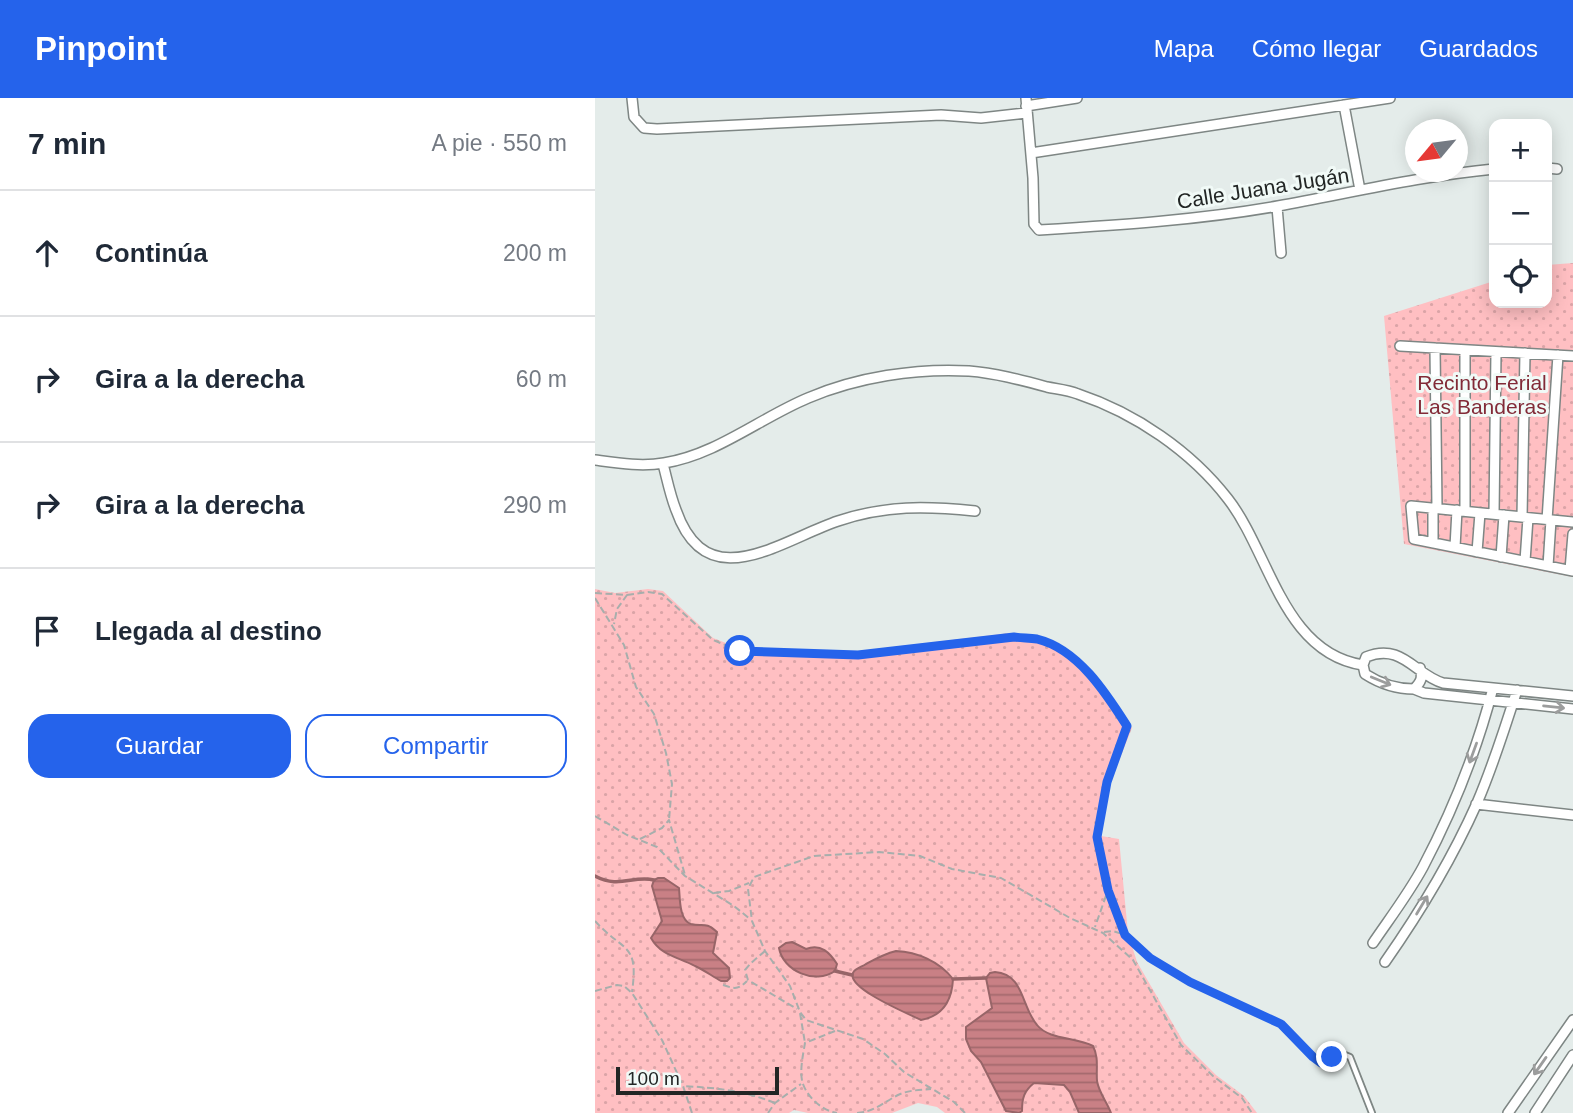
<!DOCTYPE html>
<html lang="es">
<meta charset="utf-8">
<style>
body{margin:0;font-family:Helvetica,sans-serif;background:#f6f6f7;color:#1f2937}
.controls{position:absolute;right:21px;top:21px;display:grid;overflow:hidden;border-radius:14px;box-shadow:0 4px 18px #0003}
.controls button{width:63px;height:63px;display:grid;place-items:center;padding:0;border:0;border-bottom:2px solid #e0e1e3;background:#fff;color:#1f2937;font:35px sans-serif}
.compass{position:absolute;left:810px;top:21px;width:63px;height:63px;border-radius:50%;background:#fff;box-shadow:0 4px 18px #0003;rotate:241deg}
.scale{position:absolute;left:21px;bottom:18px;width:163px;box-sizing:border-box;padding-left:7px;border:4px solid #222625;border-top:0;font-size:19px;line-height:24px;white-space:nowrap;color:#222625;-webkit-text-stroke:5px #f1faf7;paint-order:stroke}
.stop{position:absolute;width:21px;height:21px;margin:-16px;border:5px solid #2563eb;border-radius:50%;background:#fff}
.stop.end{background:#2563eb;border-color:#fff;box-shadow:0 2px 7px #0008}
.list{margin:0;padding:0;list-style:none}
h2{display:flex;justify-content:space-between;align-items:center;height:91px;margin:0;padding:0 28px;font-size:30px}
h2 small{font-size:23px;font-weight:400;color:#747a83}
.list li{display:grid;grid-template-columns:46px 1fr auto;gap:21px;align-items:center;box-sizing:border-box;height:126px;padding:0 28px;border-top:2px solid #e0e1e3}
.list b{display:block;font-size:26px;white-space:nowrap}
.list em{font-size:23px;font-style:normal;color:#747a83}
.actions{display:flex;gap:14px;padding:21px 28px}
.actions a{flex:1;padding:16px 0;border:2px solid #2563eb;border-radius:21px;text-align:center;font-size:24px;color:#2563eb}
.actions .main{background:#2563eb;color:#fff}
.icon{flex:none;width:38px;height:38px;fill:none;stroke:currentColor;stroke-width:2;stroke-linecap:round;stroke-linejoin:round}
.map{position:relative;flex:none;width:978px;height:1015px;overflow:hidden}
header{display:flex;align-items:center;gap:42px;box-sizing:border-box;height:98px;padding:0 35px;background:#2563eb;color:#fff}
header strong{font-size:33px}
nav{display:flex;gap:38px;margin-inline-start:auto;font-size:24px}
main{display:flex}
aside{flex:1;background:#fff}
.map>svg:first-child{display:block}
.grass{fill:url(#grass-dots)}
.water{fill:url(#water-rules);stroke:#976568;stroke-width:2}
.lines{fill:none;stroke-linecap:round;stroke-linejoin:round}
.stream{stroke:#976568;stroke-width:3.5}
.lane-casing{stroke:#7e8684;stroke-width:8}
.street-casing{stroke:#7e8684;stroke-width:12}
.path{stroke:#a7aeac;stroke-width:2;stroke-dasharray:7 3.5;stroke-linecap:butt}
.lane{stroke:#fff;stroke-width:4.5}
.street{stroke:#fff;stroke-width:9}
.oneway{stroke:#9c9d9d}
.route{stroke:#2563eb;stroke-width:9}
.labels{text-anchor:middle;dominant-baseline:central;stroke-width:6;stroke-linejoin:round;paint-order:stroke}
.street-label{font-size:21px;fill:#222625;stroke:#f1faf7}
.park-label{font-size:21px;fill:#822a37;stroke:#f1faf7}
</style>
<header>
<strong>Pinpoint</strong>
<nav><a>Mapa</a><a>Cómo llegar</a><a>Guardados</a></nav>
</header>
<main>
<aside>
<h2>7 min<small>A pie · 550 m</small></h2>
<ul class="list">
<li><svg class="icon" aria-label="ahead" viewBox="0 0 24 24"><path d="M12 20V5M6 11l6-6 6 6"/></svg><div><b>Continúa</b></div><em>200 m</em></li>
<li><svg class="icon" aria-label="right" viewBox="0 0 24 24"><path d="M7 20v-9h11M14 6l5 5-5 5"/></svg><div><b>Gira a la derecha</b></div><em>60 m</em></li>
<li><svg class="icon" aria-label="right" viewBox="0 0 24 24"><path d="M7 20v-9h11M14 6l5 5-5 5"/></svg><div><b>Gira a la derecha</b></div><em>290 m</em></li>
<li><svg class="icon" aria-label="arrive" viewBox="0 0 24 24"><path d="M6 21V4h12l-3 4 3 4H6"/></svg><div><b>Llegada al destino</b></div></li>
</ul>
<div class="actions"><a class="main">Guardar</a><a>Compartir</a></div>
</aside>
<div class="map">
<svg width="978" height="1015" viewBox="0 0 978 1015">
<defs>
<pattern id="grass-dots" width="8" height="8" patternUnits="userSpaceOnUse" patternTransform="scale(1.75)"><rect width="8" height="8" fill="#ffbfc2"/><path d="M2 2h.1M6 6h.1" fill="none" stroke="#daa4a7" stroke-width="1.8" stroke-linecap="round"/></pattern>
<pattern id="water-rules" width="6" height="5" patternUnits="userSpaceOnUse" patternTransform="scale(1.75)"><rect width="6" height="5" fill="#c98085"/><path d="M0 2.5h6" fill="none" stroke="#a3696d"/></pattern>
</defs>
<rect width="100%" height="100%" fill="#e4ecea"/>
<path class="grass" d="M978,165V479L809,446L789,218L899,183V205H952V167Z
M0,491L20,495L53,491L68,493L118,540L144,550L257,554L415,535C430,537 446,537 459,544C494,562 516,597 537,630L515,685L506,738L524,741L533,835L542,864L589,945L621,977L649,998L662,1015H350L342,1009L323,1005L297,1015H213L199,1012L194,1015H0Z"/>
<path class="water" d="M63,780H69L84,790C85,800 84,822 96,826C108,829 110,823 122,834L118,855L134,870L135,880L132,883H126C117,878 109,872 100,868C84,859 66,858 56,840L67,823L57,788L59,782Z
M197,844L211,851C226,845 235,855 242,866L240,873C220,887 188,873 184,850L191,845Z
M301,853C322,854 344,863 358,881C357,902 348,918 326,922C314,916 251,890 258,875C260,870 267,869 271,866C282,860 289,856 301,853Z
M400,874C429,876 426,908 442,927C454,942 481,939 498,948C504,960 501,970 502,983C504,995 512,1004 516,1015H484L475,994L469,987L439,985C429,993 427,1000 427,1013L424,1015L411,1013L386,964L376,953L371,941V929L397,910L391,880L395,875Z"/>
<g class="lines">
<path class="stream" d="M0,778C24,791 38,777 59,782
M240,873L257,877
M358,881L391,880"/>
<g class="lane-casing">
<path id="lane" d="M737,959L745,955L755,959L777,1015"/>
</g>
<g class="street-casing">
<path id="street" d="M37,0L39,19L49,30L62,31L346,17L386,20L431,15
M431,0L438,80L439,126L444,132C524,127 604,122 683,108C755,95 826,78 899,71
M749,7L765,92
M431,8L482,0
M436,55L795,0
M952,70L962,71
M682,109L686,155
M805,248L978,258
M840,250L842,410
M0,362C22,365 46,369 69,365C121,357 165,320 213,300C262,279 321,270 374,273C400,275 426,282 452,289C462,291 473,292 483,296C540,315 596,353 633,401C675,455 688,555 768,567
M68,366C72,381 75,397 81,412C112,501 186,442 243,423C291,407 331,408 380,413
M838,410V445
M870,413V252
M899,416L901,254
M927,419L930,255
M952,422L963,257
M978,424L816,408L819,441L978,473
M860,449L862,412
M882,454L885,415
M906,459L909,417
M930,463L933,420
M953,468L956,422
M975,472L978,436
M825,570C828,580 826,584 819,591C801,591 784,585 770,576L768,567L771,559C807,544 820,577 848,585L978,598
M819,591L829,595L978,611
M881,706L978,717
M778,845C795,820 814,795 828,769C858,712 882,652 898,590
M790,864C825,814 857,761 882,705C898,668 910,630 922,592
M913,1015L978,922
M940,1015L978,957"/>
</g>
<path class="path" d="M0,495L32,497L22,511L19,526
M32,497L53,494L67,496L118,542L145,553L263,557L419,539C427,540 435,540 442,541C483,551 511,595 532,628L512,684L502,739L513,792L500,829
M0,500L29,547L41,589L59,616L71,655L77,686L74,722
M0,718L32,737L62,749L90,778L139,808L155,821
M45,741L67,730L74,722L90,777
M513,792L529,836
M119,795L134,793L154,785
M0,823C29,855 44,844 37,894
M509,834L518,833L530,837L555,860L595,884L686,926L718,959L726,965L731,962
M170,853L156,865L150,872L153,882L202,911
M128,887C140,891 143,892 152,883
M0,893L22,887L29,888L37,895L67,942L88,988
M205,915L210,945
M240,933L210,945C208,957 204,975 208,986C213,1000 228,1013 242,1015
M97,1015L88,988C122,990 147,992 180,1005
M173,1015L180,1005L206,986
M262,1015C279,1014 289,1004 303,997C313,992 325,992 336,991
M370,1015L359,1004L309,974L290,956L268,941L211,922L205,914L195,888L170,853L157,823L153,791L159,779L219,758L284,754L325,758L357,771L406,780L475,820L508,835L538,862L586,947L618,978L647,1000L657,1015"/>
<use href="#lane" class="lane"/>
<use href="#street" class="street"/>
</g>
<defs><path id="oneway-shaft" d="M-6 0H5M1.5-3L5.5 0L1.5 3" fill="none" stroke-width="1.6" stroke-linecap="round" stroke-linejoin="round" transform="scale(1.75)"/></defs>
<g class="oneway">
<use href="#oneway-shaft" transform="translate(786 583) rotate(22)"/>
<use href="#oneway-shaft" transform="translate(959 609) rotate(6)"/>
<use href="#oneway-shaft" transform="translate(878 655) rotate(110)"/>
<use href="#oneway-shaft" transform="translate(827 807) rotate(-59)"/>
<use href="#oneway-shaft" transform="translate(945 968) rotate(125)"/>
</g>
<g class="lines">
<path class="route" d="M145,553L263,557L419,539C427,540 434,540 442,541C483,551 511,595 532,628L512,684L502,739L513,792L530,837L555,860L595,884L686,926L718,959L726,965L737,959"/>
</g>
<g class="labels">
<g class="street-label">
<text transform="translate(668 90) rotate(-9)">Calle Juana Jugán</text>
</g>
<g class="park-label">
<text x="887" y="284">Recinto Ferial<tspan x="887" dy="24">Las Banderas</tspan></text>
</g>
</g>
</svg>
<div class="controls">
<button>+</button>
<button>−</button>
<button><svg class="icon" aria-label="locate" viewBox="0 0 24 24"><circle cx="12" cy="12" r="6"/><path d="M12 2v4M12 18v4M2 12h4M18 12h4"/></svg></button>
</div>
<svg class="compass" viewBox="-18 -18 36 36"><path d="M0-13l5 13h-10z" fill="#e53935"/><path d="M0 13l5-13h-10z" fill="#747a83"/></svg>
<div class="scale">100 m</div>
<div class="stop" style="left:145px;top:553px"></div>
<div class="stop end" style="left:737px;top:959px"></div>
</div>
</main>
